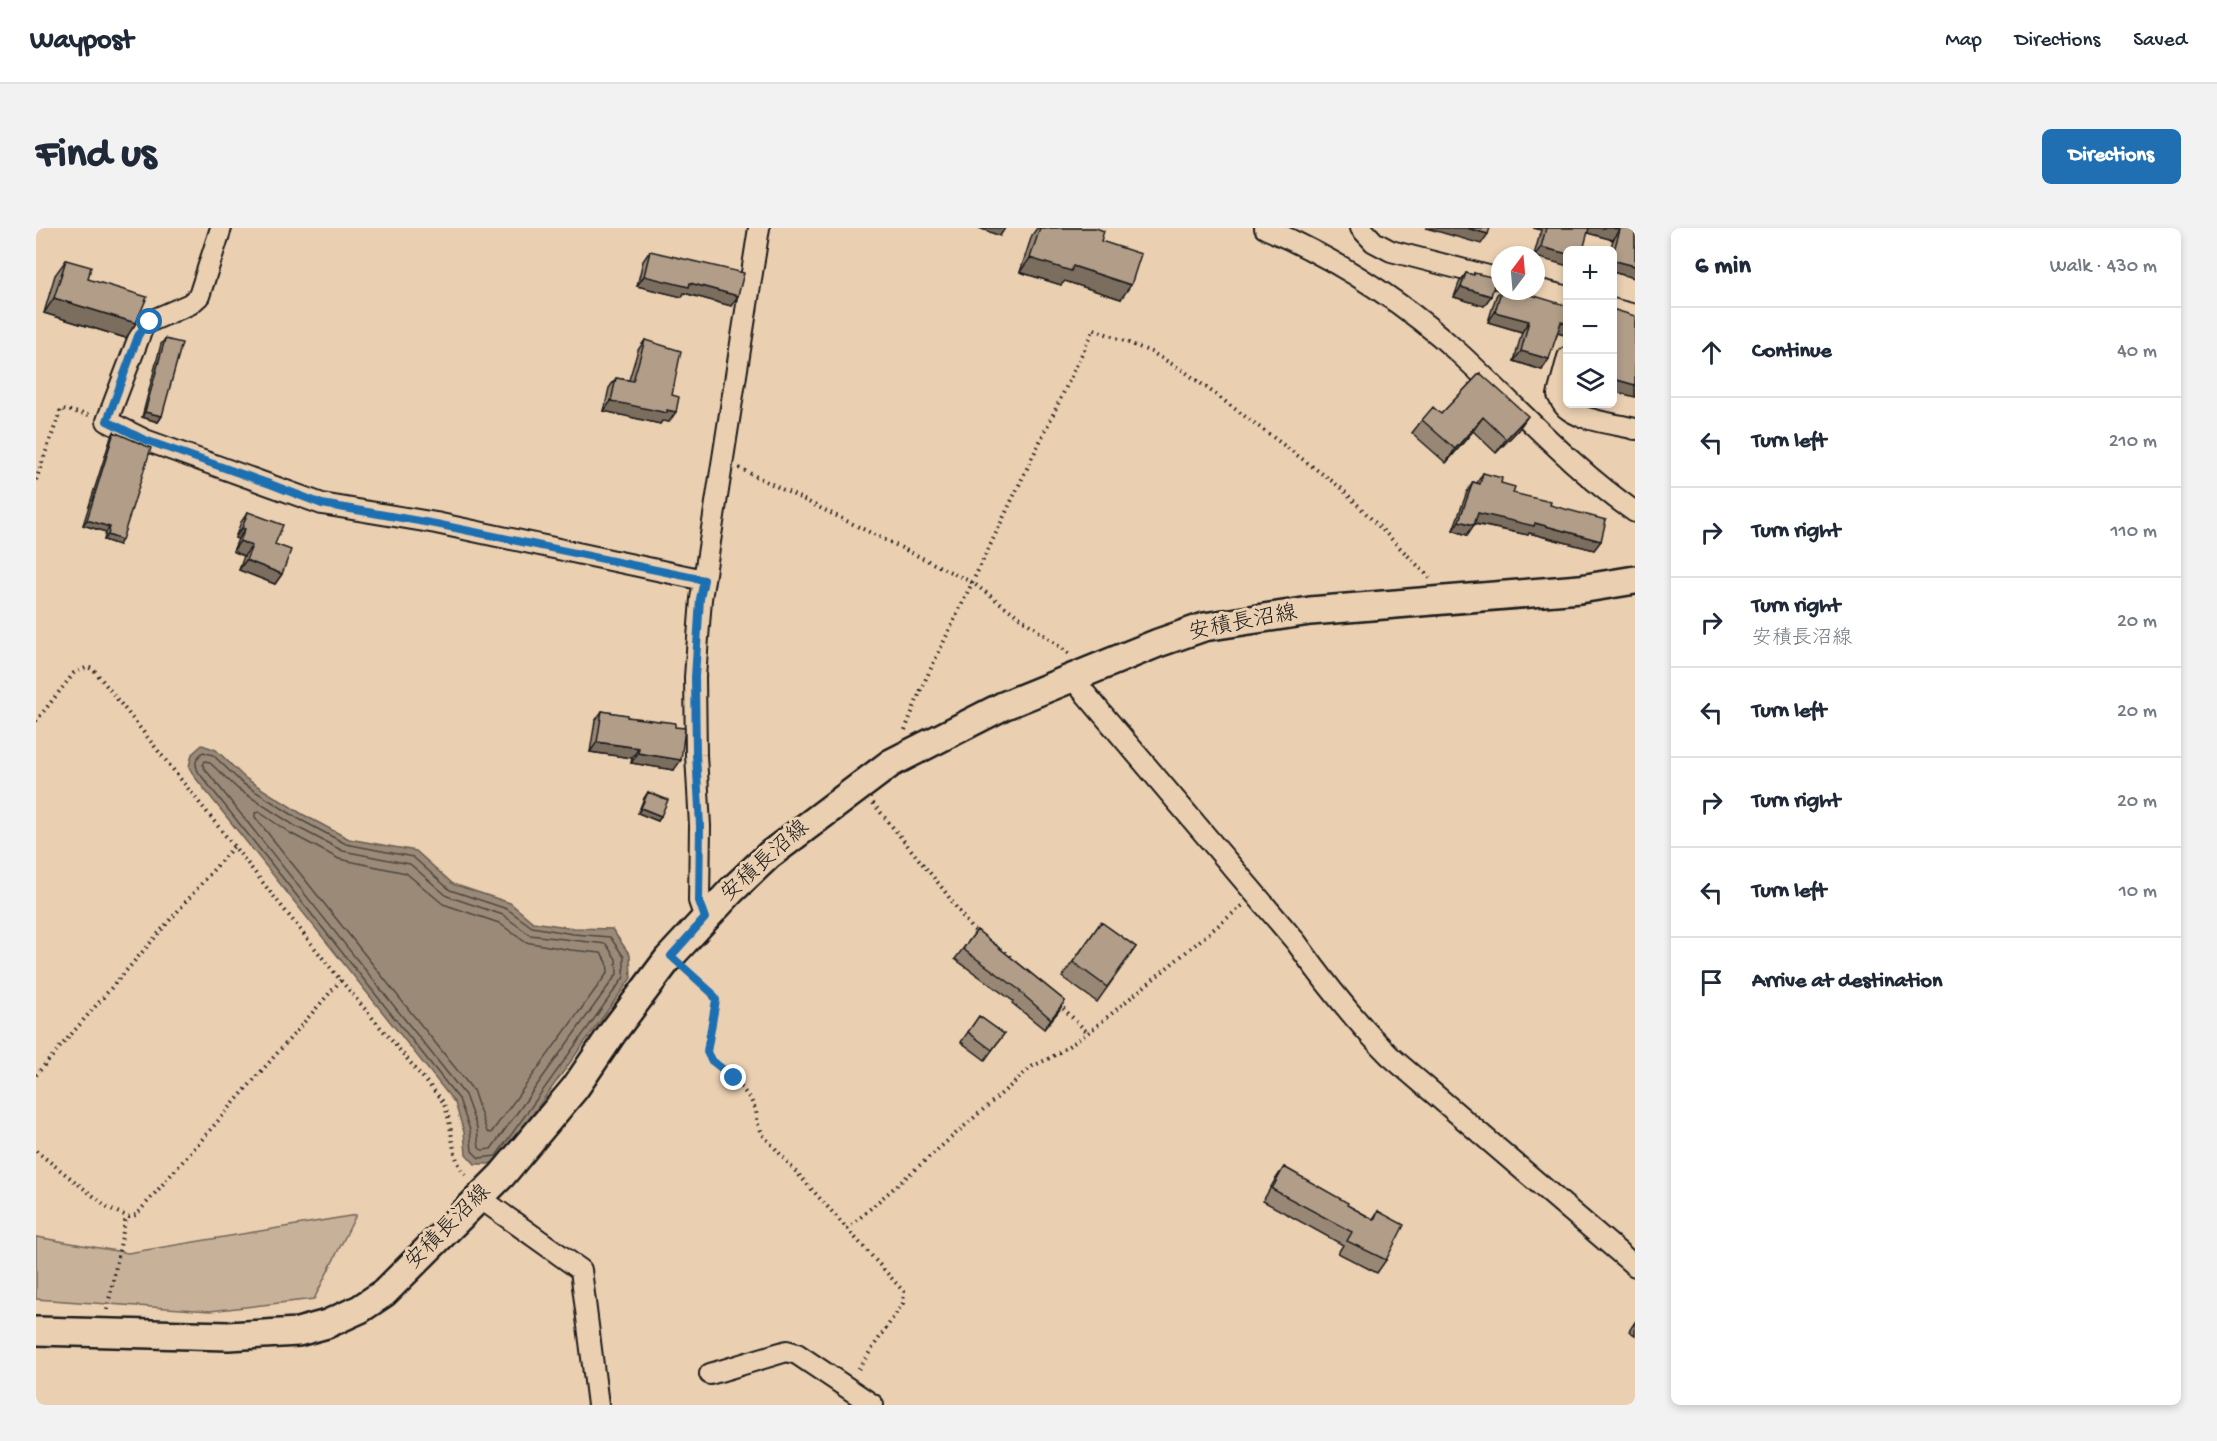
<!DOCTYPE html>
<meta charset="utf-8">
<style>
body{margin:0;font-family:"Gochi Hand","Klee One",sans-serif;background:#f2f2f3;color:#1f2937}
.controls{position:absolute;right:18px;top:18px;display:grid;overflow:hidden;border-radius:9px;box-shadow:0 3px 9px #0003}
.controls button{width:54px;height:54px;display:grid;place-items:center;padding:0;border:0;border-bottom:2px solid #e0e1e3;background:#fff;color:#1f2937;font:30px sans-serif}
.compass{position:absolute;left:1455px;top:18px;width:54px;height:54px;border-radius:50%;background:#fff;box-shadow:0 3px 9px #0003;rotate:16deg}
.stop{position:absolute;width:18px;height:18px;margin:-14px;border:4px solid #1f6fb2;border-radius:50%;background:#fff}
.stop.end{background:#1f6fb2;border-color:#fff;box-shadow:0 2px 6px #0008}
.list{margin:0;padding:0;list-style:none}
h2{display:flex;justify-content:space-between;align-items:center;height:78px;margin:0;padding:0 24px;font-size:26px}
h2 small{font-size:20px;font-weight:400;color:#747a83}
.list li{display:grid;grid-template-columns:39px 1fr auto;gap:18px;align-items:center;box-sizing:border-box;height:90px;padding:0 24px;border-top:2px solid #e0e1e3}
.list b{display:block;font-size:22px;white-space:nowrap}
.list p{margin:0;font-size:20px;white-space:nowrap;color:#747a83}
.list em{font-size:20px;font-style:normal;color:#747a83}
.icon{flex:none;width:33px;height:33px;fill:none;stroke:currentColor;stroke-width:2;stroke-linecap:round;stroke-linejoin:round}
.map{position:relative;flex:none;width:1599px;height:1177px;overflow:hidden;border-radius:9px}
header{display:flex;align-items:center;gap:36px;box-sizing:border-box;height:84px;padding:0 30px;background:#fff;border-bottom:2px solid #e0e1e3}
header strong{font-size:28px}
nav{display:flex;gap:33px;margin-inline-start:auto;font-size:21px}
.intro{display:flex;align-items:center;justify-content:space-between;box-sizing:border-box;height:144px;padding:0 36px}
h1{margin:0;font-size:42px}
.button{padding:15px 27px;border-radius:9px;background:#1f6fb2;color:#fff;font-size:21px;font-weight:700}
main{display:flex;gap:36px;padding:0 36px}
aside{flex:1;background:#fff;border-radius:9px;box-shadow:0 3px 9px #0003}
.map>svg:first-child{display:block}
.green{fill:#c8b199;stroke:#72665a;stroke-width:1.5}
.water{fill:#9b8a78;stroke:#685e53;stroke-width:1.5}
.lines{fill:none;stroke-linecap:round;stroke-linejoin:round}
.shore{stroke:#4f4841;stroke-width:1.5}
.minor-casing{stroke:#1c1c1c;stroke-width:24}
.secondary-casing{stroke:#1c1c1c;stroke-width:32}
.path{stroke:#1c1c1c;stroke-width:4;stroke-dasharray:1.5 4.5;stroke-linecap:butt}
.minor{stroke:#eacfb1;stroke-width:20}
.secondary{stroke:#eacfb1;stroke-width:27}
.wall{fill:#988775;stroke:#1c1c1c;stroke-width:1.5}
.shaded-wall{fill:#7c6e5f;stroke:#1c1c1c;stroke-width:1.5}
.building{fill:#b19d88;stroke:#1c1c1c;stroke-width:1.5}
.route{stroke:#1f6fb2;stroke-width:8}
.labels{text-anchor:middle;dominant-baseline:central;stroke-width:6;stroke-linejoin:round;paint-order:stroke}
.street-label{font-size:22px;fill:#1c1c1c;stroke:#eacfb1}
</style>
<header>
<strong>Waypost</strong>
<nav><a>Map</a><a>Directions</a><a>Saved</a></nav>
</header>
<div class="intro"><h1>Find us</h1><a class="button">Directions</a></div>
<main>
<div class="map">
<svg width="1599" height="1177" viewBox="0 0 1599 1177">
<rect width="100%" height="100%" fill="#eacfb1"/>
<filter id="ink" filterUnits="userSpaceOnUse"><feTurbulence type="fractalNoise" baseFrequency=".0167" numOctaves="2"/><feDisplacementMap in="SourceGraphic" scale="12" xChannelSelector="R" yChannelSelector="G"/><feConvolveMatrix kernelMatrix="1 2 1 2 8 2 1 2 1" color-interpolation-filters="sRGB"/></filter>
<g filter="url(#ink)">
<path class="green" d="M320,987L278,1071L174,1083L0,1071V1009L92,1025Z"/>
<path class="water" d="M166,517L180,522L209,550L266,586L313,611L380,623L417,656L474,675L497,694L538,700L576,701L594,727L595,750L463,933L452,936H439L430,926L428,904L419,875L158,548L153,539L156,526Z"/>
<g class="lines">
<path class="shore" d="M167,524L177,527L206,555L263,591L310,616L377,629L414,662L471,681L496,699L537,706L574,709L588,729V749L460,928L443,930L436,923L434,902L423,871L163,545C158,536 159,531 167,524Z
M169,533L173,534L202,561L259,598L307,623L374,636L411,668L467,687L494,707L570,716L580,731L581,746L455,921L446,922L443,920L441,900L429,867L169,541L167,537Z
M223,584L254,605L303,631L370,645L407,676L463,695L489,714L535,722L565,725L571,734L572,744L455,905L451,904L437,862L219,589V585Z"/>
<g class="minor-casing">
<path id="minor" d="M185,0L163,68L154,76L110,95L106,101L71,193L109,212L286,276L400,295L668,352
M1229,0C1300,31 1366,73 1423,125C1481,178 1534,239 1599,284
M1325,0L1338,14L1355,23L1464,51
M1500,61L1532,69
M1576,81L1599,87
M1532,129L1522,167C1525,173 1528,179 1533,182C1548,193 1581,196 1599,201
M1036,450L1260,714C1289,755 1319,793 1354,828L1599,1038
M669,690L663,673L664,598L660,527L659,449L665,371L723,0
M444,970L545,1042L562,1177
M674,1146L751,1123L761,1126L837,1177"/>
</g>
<g class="secondary-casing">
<path id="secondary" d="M0,1103L192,1108L262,1104L291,1096L324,1081L348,1065L466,947L539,860L577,804L632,731L695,663L733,627L855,535L967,478L1122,415L1168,399L1274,383L1544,361L1599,352"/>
</g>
<path class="path" d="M703,240L937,355L1035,427
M0,252L25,181L53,187
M0,493L38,445L52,439L58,442L301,748L405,871C420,895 411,931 433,950
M869,502L886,459L1058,101L1115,124L1148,143L1304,259L1394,350
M837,575L907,661L935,700L943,706
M959,717L977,731
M651,742L676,766L680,772L670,818L672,827L698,850L715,872L720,883L722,896L727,907L868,1064L867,1075L821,1143
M1023,776L1052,805
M0,847L198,618
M0,923L74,981L93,989L100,987L305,752
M811,1001L997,838L1016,829L1052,805L1207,677
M71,1082L90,989"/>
<use href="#minor" class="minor"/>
<use href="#secondary" class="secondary"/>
</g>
<path class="wall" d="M1001,0H1060L1085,71L1029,53L1025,57L984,44L996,7Z
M1497,0H1599V50L1576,44V22H1574L1577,12L1552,5L1498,27L1505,2Z
M614,23L702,68L695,78L648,65L646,69L601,58L607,33Z
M30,32L100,95L90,110L8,85L19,47Z
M1430,45L1437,47L1438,45L1455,68L1448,78L1418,69L1423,55Z
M1464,62V63H1482L1532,108L1522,105L1506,142L1478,133L1486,104L1452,94L1460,68Z
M129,111L126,188L122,194L106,189L125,116Z
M609,112L636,167L633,194L626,193L624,196L568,183L573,160L580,150L593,152L602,122Z
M1444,145L1482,202L1460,225L1437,203L1410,235L1376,205L1386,192L1405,186Z
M78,204L83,317L68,312L70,304L47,297L75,209Z
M1447,245L1465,255L1477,265L1514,277L1565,313L1558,322L1493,305L1492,307L1438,296L1431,307L1417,302L1431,264L1437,254L1441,255Z
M212,284L239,316L246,346L239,356L203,342L208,328L197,323L202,311L199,310L205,294Z
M566,483L591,489L639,499L638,542L595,535L596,530L554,524L559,493Z
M612,564L625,588L622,593L602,585L608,570Z
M1065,694L1100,719L1061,774L1026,749Z
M941,702L1029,773L1008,801L976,775L977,773L919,731Z
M943,788L968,806L949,832L925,814Z
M1248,939L1311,977L1337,991L1342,983L1350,1032L1341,1045L1302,1025L1307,1017L1227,973L1239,952Z
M1599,1094V1107L1593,1103Z"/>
<path class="shaded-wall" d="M943,0H969L964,8Z
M1390,0H1431L1452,6L1445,16Z
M1550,0H1577L1584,2L1577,12L1548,4Z
M1505,19L1532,26V38L1500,29V27H1499Z
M994,30L1037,38L1095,57L1085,71L1029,53L1025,57L984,44Z
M1576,32L1599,38V50L1576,44Z
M608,48L654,55L702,68L695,78L648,65L646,69L601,58Z
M1425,59L1455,68L1448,78L1418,69Z
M18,70L100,95L90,110L8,85Z
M1459,84L1493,93L1486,104L1452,94Z
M1525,94L1532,96V108L1518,104Z
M1485,123L1513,131L1506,142L1478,133Z
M1578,151L1599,157V169L1576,163L1577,153Z
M575,173L631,182L640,184L633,194L626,193L624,196L568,183Z
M109,184L126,188L122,194L106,189Z
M1492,188L1482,202L1460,225L1470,211Z
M1447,189L1437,203L1410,235L1419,221Z
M1442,285L1499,295L1565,313L1558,322L1493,305L1492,307L1435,295Z
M51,292L74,299L70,304L47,297Z
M1423,293L1438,297L1431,307L1417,302Z
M206,300L209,301L202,311L199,310Z
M72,307L86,312L83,317L68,312Z
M204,313L216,318L208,328L197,323Z
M210,332L246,346L239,356L203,342Z
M561,514L603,520L596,530L554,524Z
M602,525L645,532L638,542L595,535Z
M605,580L625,588L622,593L602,585Z
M1029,773L1022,784L1008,801L1015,791Z"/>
<path class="building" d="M1004,0H1060L1068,3L1065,13L1105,26L1095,57L1037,38L1035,43L994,30Z
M1431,0H1454L1452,6Z
M1510,0H1553L1547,22H1532V26L1505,19Z
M1577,0H1599V38L1576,32V29L1584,2Z
M614,23L708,45L702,68L654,55L653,59L608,48Z
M30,32L55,39L52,51L111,69L100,95L18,70Z
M1430,45L1438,47V45L1460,50L1455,68L1425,59Z
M1465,63H1482L1532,78V96L1525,94L1513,131L1485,123L1493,93L1459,84Z
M1576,81L1599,88V157L1578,151V154L1576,153Z
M129,111L146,115L126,188L109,184Z
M609,112L645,123L636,167L643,169L640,184L631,182V185L575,173L580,150L597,153Z
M1444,145L1492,188L1470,211L1447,189L1419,221L1386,192L1397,179L1405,186Z
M78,204L115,220L86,312L72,307L74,299L51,292Z
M1447,245L1466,250L1465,255L1479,259L1477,265L1515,274L1514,277L1570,292L1565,313L1499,295L1498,298L1442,285L1438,297L1423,293L1437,254L1444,256Z
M212,284L247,297L239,316L255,322L246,346L210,332L216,318L204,313L209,301L206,300Z
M566,483L591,487V489L639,495V499L649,500L645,532L602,525L603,520L561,514Z
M612,564L632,572L625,588L605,580Z
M1065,694L1100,719L1071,759L1037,734Z
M941,702L1029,773L1015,791L984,764L985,763L927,721Z
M943,788L968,806L956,822L932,804Z
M1248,939L1312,975L1311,977L1338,992L1342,983L1368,997L1350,1032L1311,1013L1316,1004L1236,961Z"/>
</g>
<g class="lines" filter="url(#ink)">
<path class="route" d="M114,94L110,95L102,108L71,193L109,212L234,256L286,276L400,296L668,352L664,371L659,449L660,526L664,598L663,673L669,690L635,728L676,765L680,772L671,824L675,832L698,850"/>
</g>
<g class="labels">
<g class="street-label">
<text transform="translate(1207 396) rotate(-11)">安積長沼線</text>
<text transform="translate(730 634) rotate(-42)">安積長沼線</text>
<text transform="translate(413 1000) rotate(-45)">安積長沼線</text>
</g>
</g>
</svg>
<div class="controls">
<button>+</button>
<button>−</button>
<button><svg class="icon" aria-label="layers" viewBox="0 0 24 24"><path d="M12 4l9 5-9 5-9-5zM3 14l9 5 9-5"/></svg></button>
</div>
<svg class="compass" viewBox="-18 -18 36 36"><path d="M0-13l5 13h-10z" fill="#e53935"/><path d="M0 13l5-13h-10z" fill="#747a83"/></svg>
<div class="stop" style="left:114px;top:94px"></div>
<div class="stop end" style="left:698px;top:850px"></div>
</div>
<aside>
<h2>6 min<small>Walk · 430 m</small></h2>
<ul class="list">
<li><svg class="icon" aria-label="ahead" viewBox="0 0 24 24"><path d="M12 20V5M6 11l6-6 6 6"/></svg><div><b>Continue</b></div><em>40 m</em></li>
<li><svg class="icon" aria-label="left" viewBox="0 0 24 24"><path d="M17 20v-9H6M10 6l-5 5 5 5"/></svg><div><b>Turn left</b></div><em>210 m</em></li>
<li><svg class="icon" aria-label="right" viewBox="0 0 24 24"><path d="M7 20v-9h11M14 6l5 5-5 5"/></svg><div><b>Turn right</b></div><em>110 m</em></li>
<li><svg class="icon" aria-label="right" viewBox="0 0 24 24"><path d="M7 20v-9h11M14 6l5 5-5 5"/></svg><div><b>Turn right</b><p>安積長沼線</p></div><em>20 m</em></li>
<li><svg class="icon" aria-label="left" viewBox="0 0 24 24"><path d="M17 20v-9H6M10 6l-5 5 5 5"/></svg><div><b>Turn left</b></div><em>20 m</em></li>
<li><svg class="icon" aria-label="right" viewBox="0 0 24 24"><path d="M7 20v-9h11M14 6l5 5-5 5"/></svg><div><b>Turn right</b></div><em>20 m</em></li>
<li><svg class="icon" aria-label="left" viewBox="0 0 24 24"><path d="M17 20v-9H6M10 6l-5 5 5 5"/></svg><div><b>Turn left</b></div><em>10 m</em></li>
<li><svg class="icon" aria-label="arrive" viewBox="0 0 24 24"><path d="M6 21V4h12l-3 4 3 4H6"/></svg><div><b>Arrive at destination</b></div></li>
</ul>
</aside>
</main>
